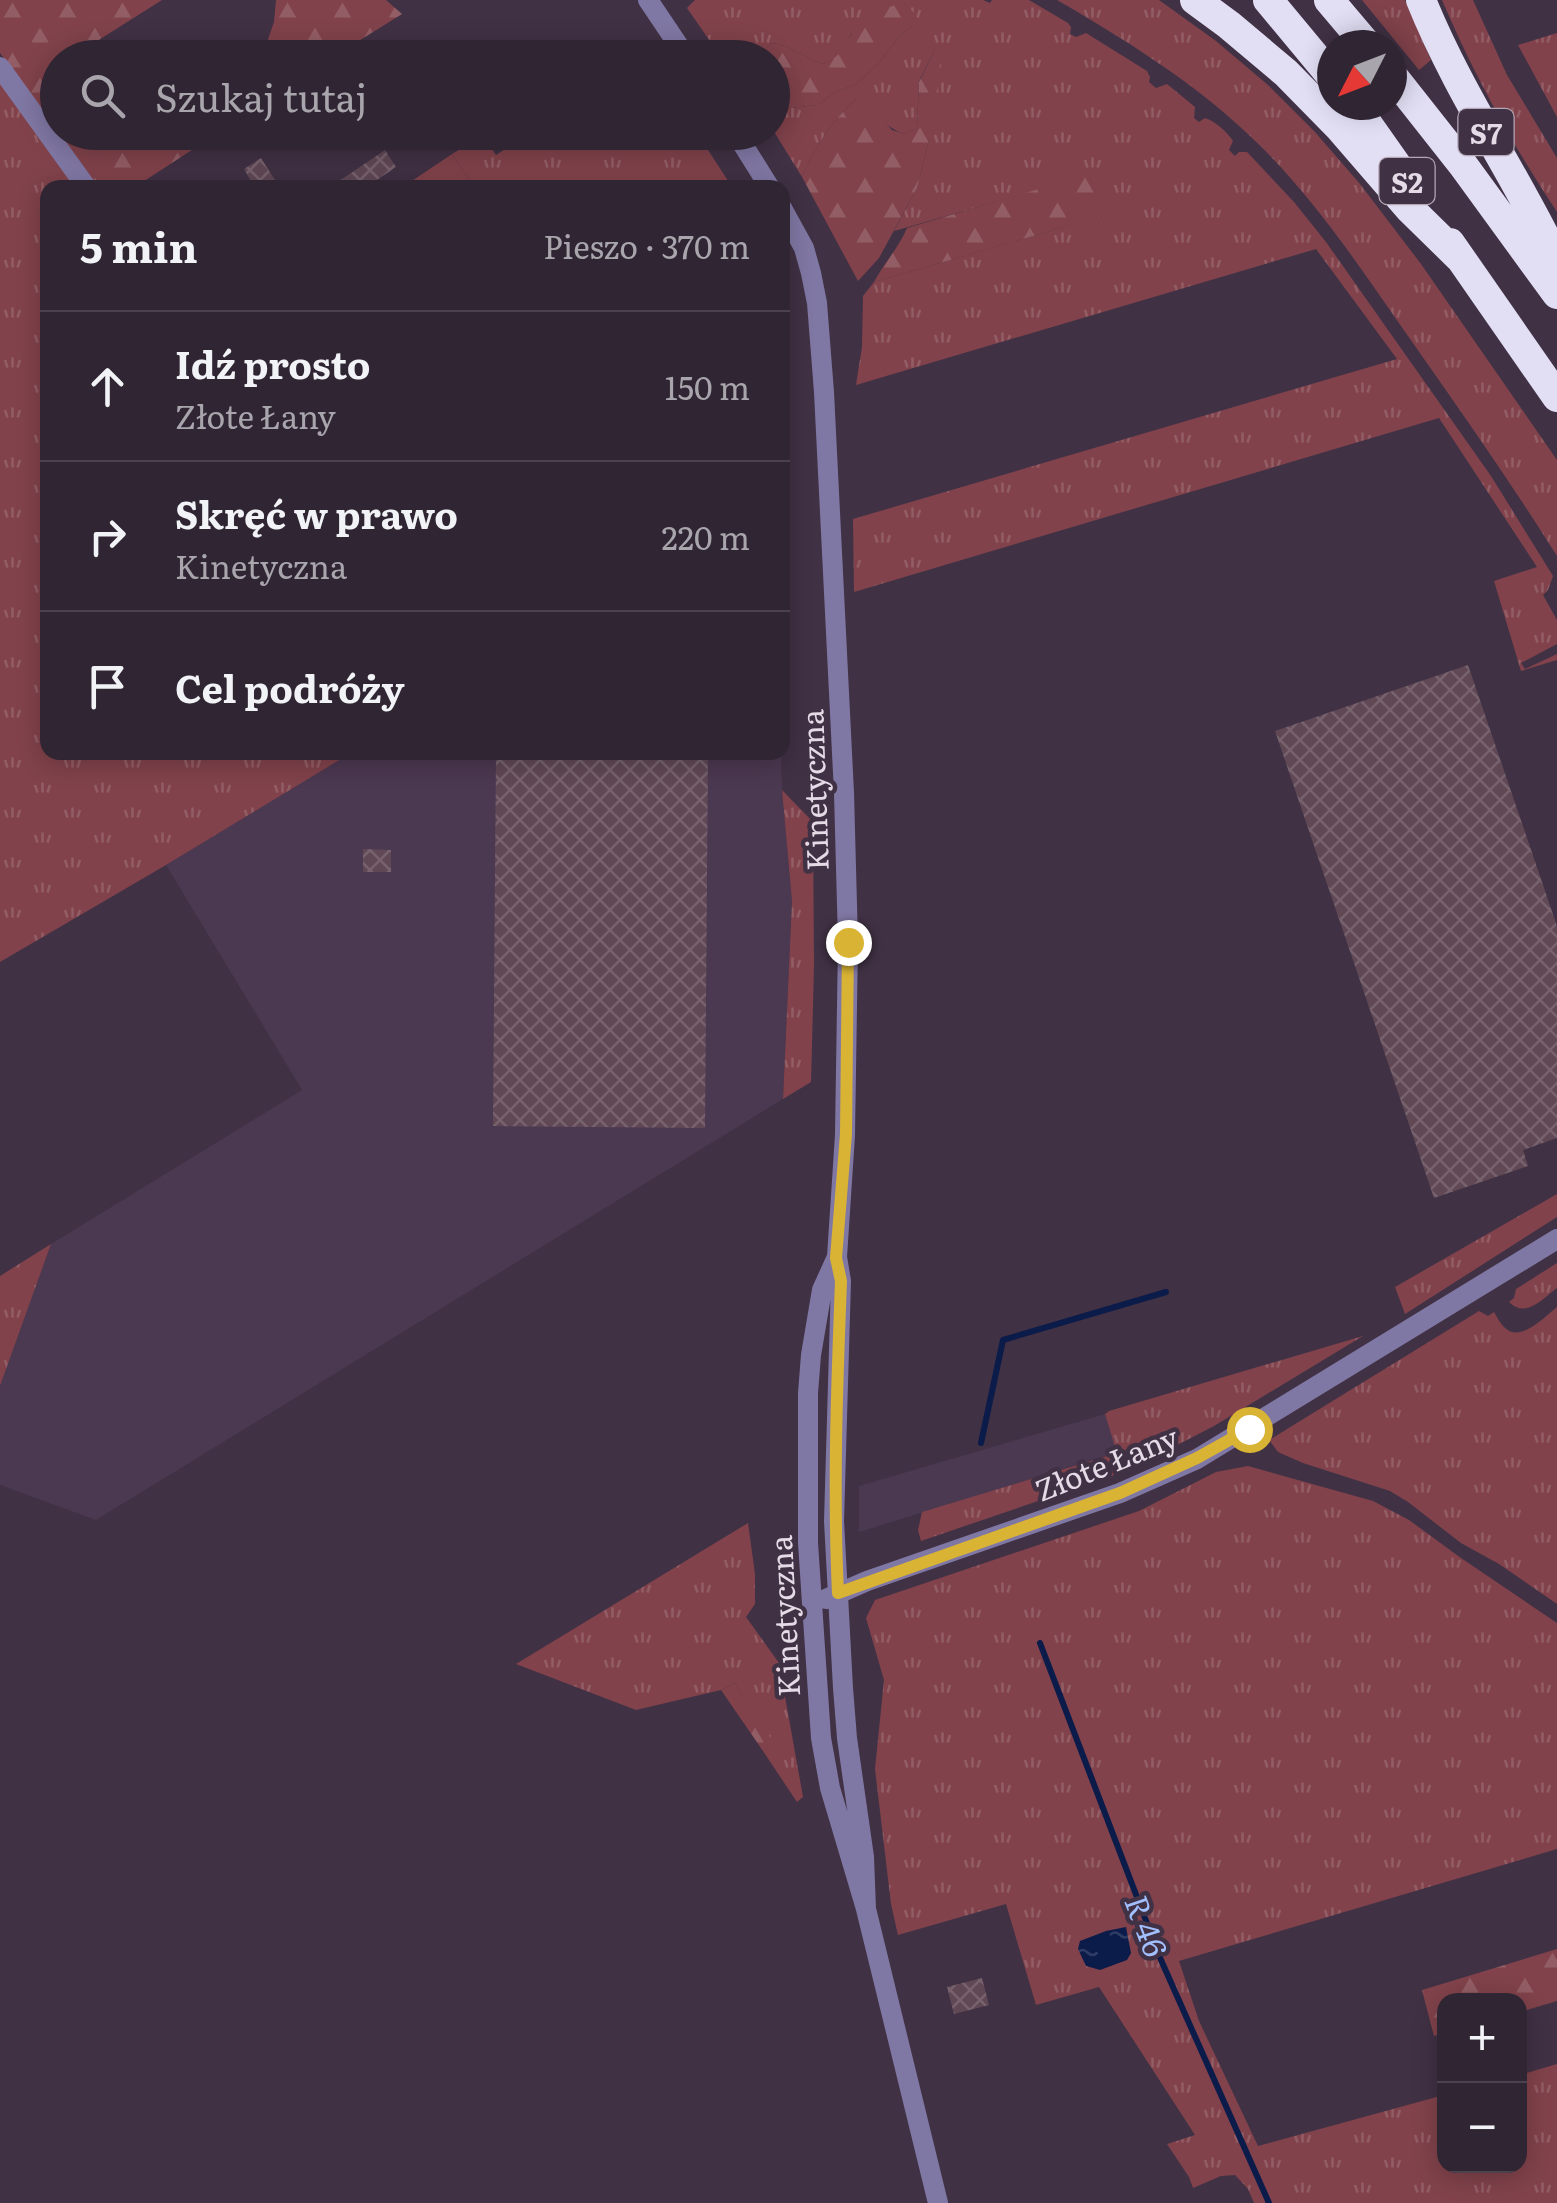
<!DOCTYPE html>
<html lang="pl">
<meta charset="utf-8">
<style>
body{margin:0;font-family:Literata,serif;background:#3c313f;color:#f1f3f6}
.controls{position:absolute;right:30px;bottom:30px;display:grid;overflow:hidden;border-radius:20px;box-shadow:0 5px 25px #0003}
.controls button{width:90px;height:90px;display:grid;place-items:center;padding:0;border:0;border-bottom:2px solid #4b424e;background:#302533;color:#f1f3f6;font:50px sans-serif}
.compass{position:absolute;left:1317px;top:30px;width:90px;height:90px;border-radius:50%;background:#302533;box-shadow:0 5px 25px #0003;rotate:228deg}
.stop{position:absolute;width:30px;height:30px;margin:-22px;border:8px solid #d9b334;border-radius:50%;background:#fff}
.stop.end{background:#d9b334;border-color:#fff;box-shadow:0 2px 10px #0008}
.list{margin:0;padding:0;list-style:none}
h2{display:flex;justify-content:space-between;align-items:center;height:130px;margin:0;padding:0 40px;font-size:42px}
h2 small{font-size:32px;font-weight:400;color:#a8a5ac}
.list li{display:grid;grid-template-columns:65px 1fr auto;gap:30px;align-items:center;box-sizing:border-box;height:150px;padding:0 40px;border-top:2px solid #4b424e}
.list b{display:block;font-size:38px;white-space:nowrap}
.list p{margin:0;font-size:32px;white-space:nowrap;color:#a8a5ac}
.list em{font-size:32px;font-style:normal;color:#a8a5ac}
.icon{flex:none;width:55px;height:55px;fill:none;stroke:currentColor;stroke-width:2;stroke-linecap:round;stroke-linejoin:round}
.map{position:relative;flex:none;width:1557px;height:2203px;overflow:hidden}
.search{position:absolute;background:#302533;box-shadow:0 5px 25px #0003;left:40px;top:40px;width:750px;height:110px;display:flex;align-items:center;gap:25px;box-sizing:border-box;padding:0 35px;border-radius:55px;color:#a8a5ac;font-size:38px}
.panel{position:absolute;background:#302533;box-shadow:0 5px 25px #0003;left:40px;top:180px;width:750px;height:580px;border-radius:20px}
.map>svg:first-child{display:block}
.built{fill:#4b3851}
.grass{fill:url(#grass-tufts)}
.forest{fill:url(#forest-firs)}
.garden{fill:#81424b}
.water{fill:url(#water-ripples)}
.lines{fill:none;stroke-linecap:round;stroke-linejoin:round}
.stream{stroke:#0b1b4a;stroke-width:6}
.building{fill:url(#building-cross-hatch)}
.street{stroke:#8078a4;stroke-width:20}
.highway{stroke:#e2dff5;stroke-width:30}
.route{stroke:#d9b334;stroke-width:12}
.labels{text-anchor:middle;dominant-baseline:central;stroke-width:9;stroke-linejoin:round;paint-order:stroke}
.shield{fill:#403144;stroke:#b4a8b6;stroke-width:2.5}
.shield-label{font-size:28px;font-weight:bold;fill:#e5dbe7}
.street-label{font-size:30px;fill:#e5dbe7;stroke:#403144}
.water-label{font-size:32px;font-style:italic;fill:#a2bffe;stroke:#403144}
</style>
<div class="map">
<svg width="1557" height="2203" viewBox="0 0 1557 2203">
<defs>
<pattern id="grass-tufts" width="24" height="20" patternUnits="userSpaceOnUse" patternTransform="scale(2.5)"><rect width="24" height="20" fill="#81424b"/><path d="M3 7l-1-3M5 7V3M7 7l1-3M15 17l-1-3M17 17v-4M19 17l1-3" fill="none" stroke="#935d65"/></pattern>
<pattern id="forest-firs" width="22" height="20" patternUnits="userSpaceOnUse" patternTransform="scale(2.5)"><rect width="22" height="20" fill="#81424b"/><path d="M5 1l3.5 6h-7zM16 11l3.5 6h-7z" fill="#935d65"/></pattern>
<pattern id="water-ripples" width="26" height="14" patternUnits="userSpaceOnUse" patternTransform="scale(2.5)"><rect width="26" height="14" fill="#0b1b4a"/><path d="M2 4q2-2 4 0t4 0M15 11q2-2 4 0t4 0" fill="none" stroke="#2e3c64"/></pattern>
<pattern id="building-cross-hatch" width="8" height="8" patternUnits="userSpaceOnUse" patternTransform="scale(2.5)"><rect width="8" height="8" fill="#604855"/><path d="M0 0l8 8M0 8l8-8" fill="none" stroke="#77626d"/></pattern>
</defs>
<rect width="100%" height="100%" fill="#403144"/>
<path class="built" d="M351,753H781L782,790L792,901L783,1099L96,1520L0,1485V1386L51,1244L302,1090L166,865Z
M1105,1414L1118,1452L859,1532V1486Z"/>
<path class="grass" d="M695,0H983L990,3L992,0H1029L1068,23L1071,27L1070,34L1076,37L1086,33L1147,71L1150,77L1149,82L1156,88L1167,84L1195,107L1194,118L1199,122L1205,118C1215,121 1227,132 1233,141L1229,150L1235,156L1239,152H1247L1294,202L1326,242L1491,476L1553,576L1548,590L1543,595L1557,620V644L1521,663L1525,669L1557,654V660L1521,671L1494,581L1537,567L1439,418L854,592L853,519L1397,359L1316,249L856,385L862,347L863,296L874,282L1102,216L1089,175L894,231L917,188L928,144L935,49L919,81L917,128L905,134C886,129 874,110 856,99C831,121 816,147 802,177L773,130V110L818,105L835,92L856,84L877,65L899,37L912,26L915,15L904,3L851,34L838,57L823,64C805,58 790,45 772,43L757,57H721L687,8Z
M1057,0H1159L1216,41L1268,85L1315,132L1360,184L1421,264L1557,460V556C1510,481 1459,409 1408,336C1359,266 1312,194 1249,135C1192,81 1124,39 1057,0Z
M1362,0H1405L1431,60L1419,70Z
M1442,0H1473L1507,75L1557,158V212C1512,144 1474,75 1442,0Z
M1557,33V117L1518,45Z
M0,81L77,187L48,188V752L351,753L166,865L0,962Z
M530,133H697L732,187H474L452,154L483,136L496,155Z
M782,790L813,822L814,966L811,1082L783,1099L792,901Z
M1557,1194V1217L1405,1314L1395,1287Z
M51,1244L0,1386V1276Z
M1557,1263V1288C1542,1299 1526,1319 1509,1302L1514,1298L1516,1289Z
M1557,1307V1604L1499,1564L1461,1543L1408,1502L1390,1491L1303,1463L1278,1452L1269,1440L1479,1311L1488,1316L1494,1312C1497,1317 1500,1323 1504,1327C1520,1344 1544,1317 1557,1307Z
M1363,1336L1214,1426L1129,1470L921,1541L918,1530L922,1512L1117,1453L1105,1414L1109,1411Z
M1248,1466L1373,1501L1409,1520L1461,1558L1557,1623V1849L1179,1961L1199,2021L1258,2146L1444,2095V2166H1520V2075L1557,2064V2203H1254L1248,2189L1235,2175L1221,2176L1193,2188L1189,2177L1167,2144L1195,2135L1099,1987L1036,2005L1006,1904L898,1935L891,1904L875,1769L884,1680L866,1618L875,1600L1139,1511L1216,1472Z
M748,1523L755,1574V1604L746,1617L779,1663L803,1797L797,1802L763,1751L773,1743L735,1683L721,1690L636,1710L516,1664Z"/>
<path class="forest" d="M0,0H162L94,43L97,52L92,57L58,58L57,120L47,118L0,53Z
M276,0H386L402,14L333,57H262L274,22Z
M904,3L916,15L912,26L899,37L877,65L856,84L835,92L818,105L773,110L772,58L757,57L772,43C790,45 805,58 823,64C844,54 838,53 850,36C863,18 883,7 904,3Z
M944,48L928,144L917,188L879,258L858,281L802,177C816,147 831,121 856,99L862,98L892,130L905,134L917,128L919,82L935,49Z
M68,133H218L135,187H97L63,141Z
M1089,174L1103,216L874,282C884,263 898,249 907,228Z
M735,1683L774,1743L763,1751L721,1690Z
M1557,1949V2001L1520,2012V2000H1444V2033L1434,2036L1422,1990Z"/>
<path class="garden" d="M452,154L474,187H403Z"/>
<path class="water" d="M1126,1927L1131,1953L1127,1960L1100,1970L1086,1966L1078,1949L1080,1941L1106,1931Z"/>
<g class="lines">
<path class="stream" d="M981,1443L1003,1340L1166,1292
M1040,1643L1161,1960L1269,2203"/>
</g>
<path class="building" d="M385,150L396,167L365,188H329Z
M261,158L280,188H255L244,169Z
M1468,665L1557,926V1138L1523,1150L1528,1166L1434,1198L1275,731Z
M496,752H708L705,1128L493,1126Z
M363,849L391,850V872H363Z
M982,1978L989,2005L954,2014L947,1987Z"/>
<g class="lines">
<path class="street" d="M648,0L687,58
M0,67L87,188
M735,132L770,188
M782,208L804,248L811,273L817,303L824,392L844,793L848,942L845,1135L837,1257L841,1281L834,1521L843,1688L847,1738L864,1857L866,1909
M837,1257L822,1290L811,1355L808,1393V1543L821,1738L830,1788L866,1909L938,2203
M826,1599L867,1581L1120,1493L1197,1459L1557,1239"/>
<path class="highway" d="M1195,0L1229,25L1286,73L1339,127L1409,208L1460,258
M1268,0L1332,77
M1329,0L1367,45
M1421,0C1458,92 1514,172 1557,261
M1392,75L1463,165L1557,294
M1354,105L1404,176
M1450,243L1557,397"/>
</g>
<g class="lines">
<path class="route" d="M848,942L846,1134L836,1258L841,1281C837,1385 833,1489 838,1593L1120,1493L1197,1458L1249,1429"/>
</g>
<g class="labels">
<g class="shield">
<rect x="1458.5" y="109" width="55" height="46" rx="8"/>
<rect x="1379.5" y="158" width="55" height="46" rx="8"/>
</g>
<g class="shield-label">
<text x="1486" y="132">S7</text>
<text x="1407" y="181">S2</text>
</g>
<g class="street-label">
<text transform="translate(813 790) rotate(-92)">Kinetyczna</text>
<text transform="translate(1106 1462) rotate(-22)">Złote Łany</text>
<text transform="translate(783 1616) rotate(-93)">Kinetyczna</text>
</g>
<g class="water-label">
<text transform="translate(1148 1925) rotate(69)">R 46</text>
</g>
</g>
</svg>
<div class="controls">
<button>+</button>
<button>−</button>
</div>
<svg class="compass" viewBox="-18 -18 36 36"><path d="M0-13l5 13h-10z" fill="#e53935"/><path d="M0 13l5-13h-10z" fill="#a8a5ac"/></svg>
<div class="stop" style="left:1249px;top:1429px"></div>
<div class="stop end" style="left:848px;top:942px"></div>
<div class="search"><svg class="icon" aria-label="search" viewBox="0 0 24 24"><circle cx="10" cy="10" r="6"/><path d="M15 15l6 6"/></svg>Szukaj tutaj</div>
<section class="panel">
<h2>5 min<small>Pieszo · 370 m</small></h2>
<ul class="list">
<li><svg class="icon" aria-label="ahead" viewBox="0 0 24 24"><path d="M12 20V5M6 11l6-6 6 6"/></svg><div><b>Idź prosto</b><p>Złote Łany</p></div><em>150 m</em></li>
<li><svg class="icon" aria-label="right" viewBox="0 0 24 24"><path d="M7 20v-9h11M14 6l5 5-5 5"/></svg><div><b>Skręć w prawo</b><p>Kinetyczna</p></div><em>220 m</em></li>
<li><svg class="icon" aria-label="arrive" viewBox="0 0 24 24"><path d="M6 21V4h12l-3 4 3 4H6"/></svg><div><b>Cel podróży</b></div></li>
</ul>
</section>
</div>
